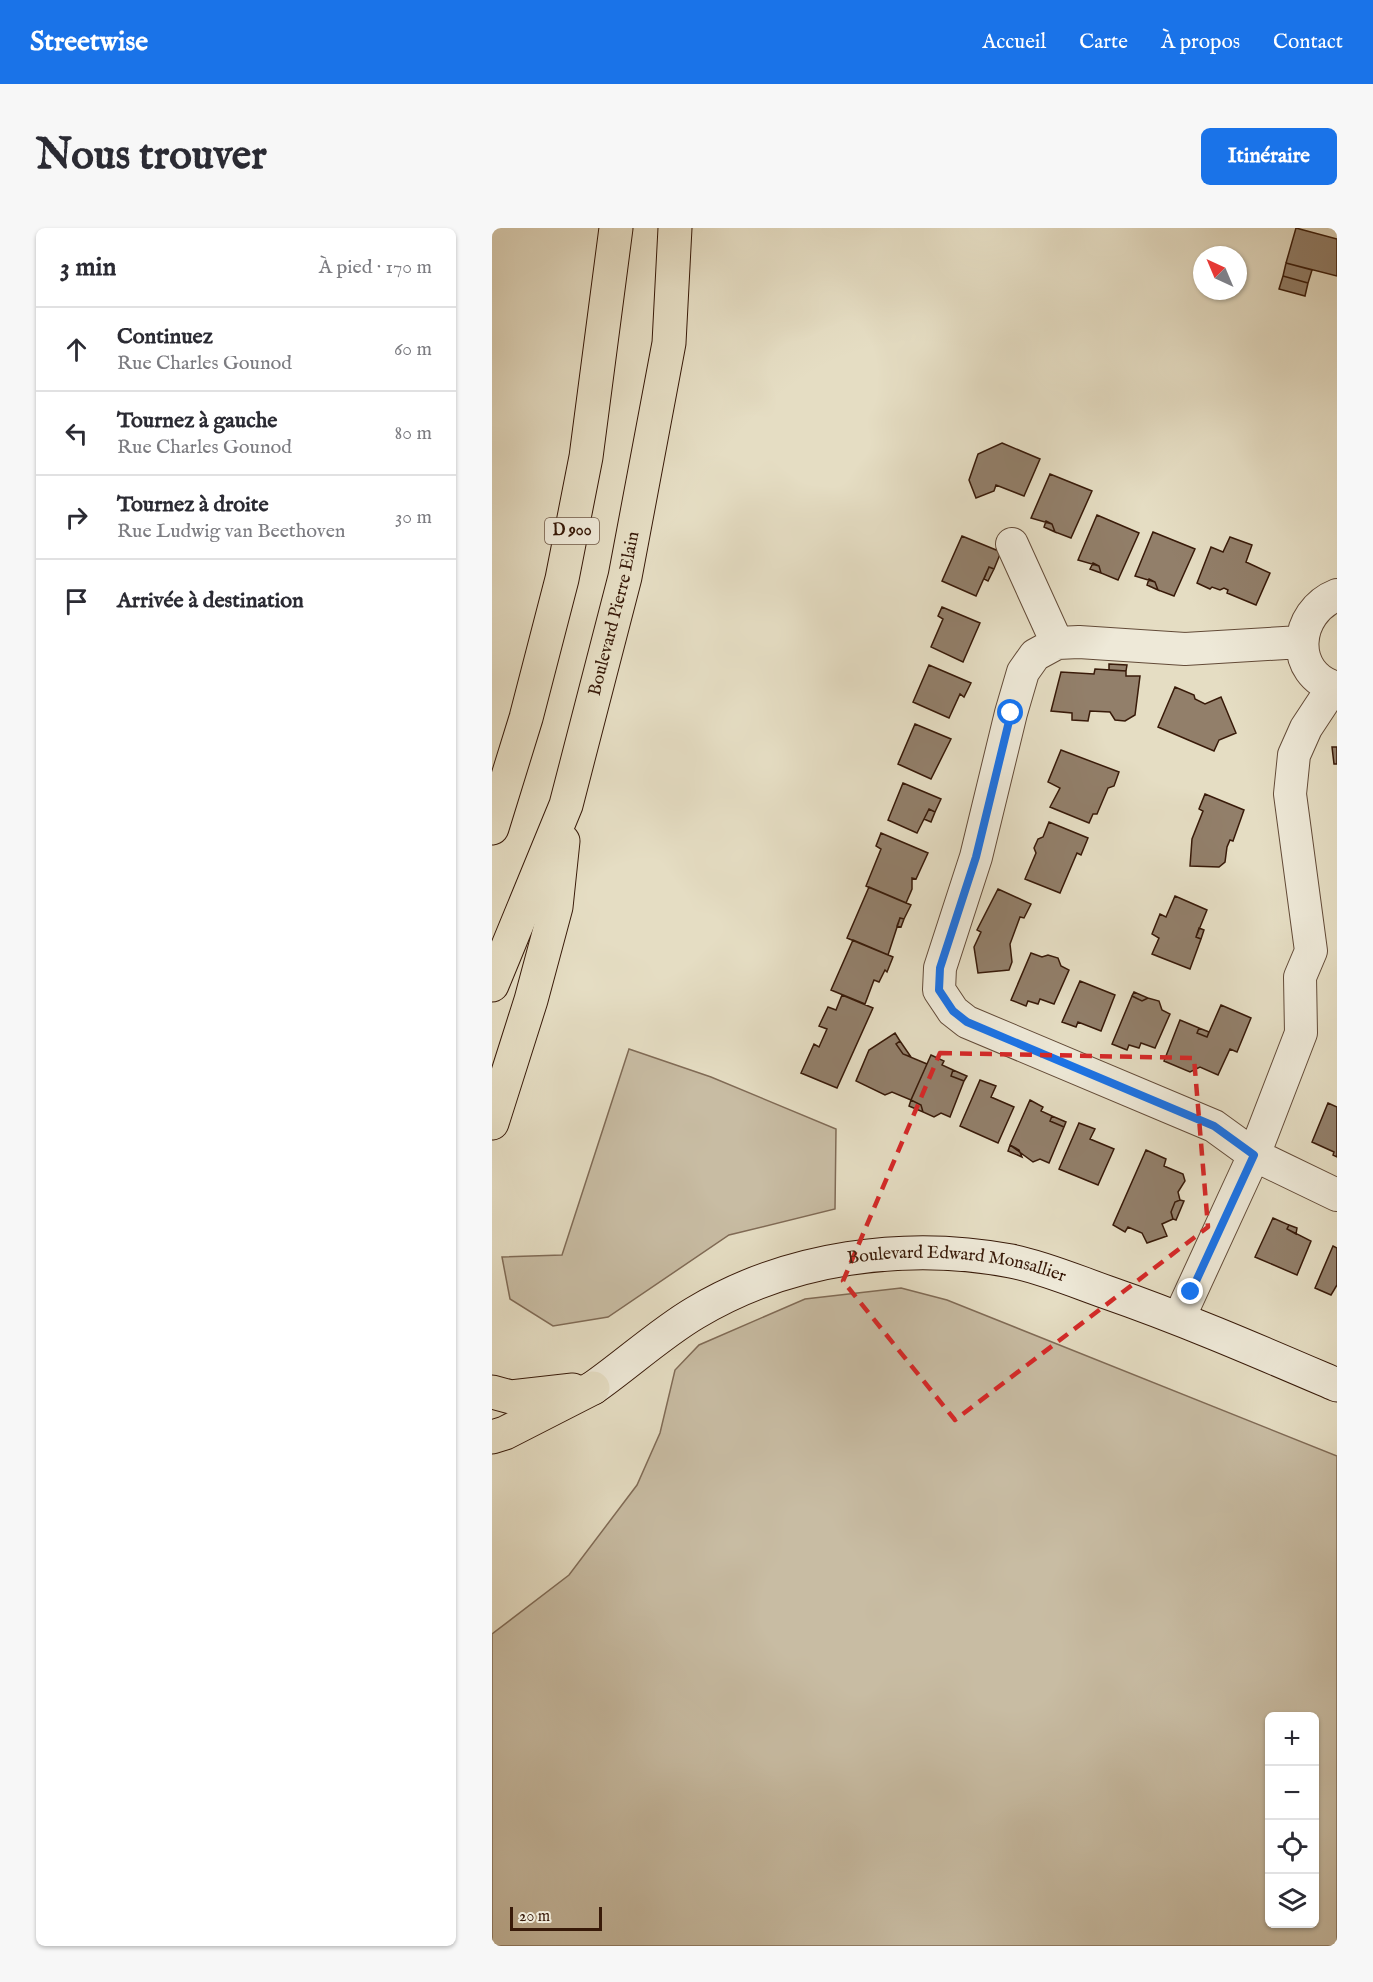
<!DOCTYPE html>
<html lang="fr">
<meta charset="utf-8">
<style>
body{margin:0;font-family:"IM FELL English",serif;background:#f7f7f7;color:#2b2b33}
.controls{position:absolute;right:18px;bottom:18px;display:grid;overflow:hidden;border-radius:9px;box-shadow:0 2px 4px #0004}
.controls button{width:54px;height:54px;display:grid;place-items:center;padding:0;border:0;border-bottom:2px solid #e1e1e2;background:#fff;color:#2b2b33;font:30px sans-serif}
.compass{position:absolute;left:701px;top:18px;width:54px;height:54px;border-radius:50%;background:#fff;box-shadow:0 2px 4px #0004;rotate:316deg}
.scale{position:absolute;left:18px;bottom:15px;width:92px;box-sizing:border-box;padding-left:6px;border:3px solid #381a09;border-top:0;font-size:16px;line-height:21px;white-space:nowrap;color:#381a09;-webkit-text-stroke:4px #eee9d8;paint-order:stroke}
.stop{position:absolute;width:18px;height:18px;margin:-14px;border:4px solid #1a73e8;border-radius:50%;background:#fff}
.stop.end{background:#1a73e8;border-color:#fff;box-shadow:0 2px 6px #0008}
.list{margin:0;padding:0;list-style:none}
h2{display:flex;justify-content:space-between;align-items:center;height:78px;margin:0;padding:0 24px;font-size:26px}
h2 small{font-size:20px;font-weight:400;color:#7c7c81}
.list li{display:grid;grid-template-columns:39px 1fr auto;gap:18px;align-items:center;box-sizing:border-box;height:84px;padding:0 24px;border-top:2px solid #e1e1e2}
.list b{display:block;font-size:22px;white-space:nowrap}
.list p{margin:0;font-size:20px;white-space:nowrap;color:#7c7c81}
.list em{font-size:20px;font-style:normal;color:#7c7c81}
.icon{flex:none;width:33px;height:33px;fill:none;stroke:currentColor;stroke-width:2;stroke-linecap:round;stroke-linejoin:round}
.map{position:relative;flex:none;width:845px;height:1718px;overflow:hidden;border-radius:9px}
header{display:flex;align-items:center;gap:36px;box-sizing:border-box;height:84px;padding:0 30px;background:#1a73e8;color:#fff}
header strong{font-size:28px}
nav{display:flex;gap:33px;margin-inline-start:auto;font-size:21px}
.intro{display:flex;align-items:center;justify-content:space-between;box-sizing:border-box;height:144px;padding:0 36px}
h1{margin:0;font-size:42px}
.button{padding:15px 27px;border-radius:9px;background:#1a73e8;color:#fff;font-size:21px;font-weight:700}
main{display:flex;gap:36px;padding:0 36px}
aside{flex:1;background:#fff;border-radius:9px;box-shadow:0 2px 4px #0004}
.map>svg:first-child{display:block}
.green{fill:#c8bca3;stroke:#806b56;stroke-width:1.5;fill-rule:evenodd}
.building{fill:#927f6a;stroke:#381a09;stroke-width:1.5}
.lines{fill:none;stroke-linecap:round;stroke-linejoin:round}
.street-casing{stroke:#634b38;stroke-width:34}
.secondary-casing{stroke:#381a09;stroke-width:35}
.primary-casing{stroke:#381a09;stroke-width:35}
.street{stroke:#eee9d8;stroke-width:32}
.secondary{stroke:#eee9d8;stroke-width:33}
.primary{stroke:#e5ddc3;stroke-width:33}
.route{stroke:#1a73e8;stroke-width:8}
.marked{fill:none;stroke:#d62828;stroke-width:4.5;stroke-dasharray:12 8;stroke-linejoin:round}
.labels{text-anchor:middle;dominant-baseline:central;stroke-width:5;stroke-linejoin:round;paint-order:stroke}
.shield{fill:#eee9d8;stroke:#6f5847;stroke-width:1.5}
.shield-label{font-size:16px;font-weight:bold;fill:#381a09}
.street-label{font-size:18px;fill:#381a09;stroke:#eee9d8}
</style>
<header>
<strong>Streetwise</strong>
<nav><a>Accueil</a><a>Carte</a><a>À propos</a><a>Contact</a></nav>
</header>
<div class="intro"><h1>Nous trouver</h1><a class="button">Itinéraire</a></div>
<main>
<aside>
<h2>3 min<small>À pied · 170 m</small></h2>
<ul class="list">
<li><svg class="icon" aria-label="ahead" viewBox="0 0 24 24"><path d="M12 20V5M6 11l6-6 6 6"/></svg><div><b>Continuez</b><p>Rue Charles Gounod</p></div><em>60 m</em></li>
<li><svg class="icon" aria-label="left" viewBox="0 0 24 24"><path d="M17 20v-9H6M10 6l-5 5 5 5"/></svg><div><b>Tournez à gauche</b><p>Rue Charles Gounod</p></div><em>80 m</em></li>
<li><svg class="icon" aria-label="right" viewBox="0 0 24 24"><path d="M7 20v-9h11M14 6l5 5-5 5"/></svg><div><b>Tournez à droite</b><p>Rue Ludwig van Beethoven</p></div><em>30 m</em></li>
<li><svg class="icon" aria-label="arrive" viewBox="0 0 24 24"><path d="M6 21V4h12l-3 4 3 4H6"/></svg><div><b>Arrivée à destination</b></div></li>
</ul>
</aside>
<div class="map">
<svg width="845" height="1718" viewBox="0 0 845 1718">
<rect width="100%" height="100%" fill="#e5ddc3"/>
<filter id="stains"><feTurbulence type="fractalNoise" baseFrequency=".00333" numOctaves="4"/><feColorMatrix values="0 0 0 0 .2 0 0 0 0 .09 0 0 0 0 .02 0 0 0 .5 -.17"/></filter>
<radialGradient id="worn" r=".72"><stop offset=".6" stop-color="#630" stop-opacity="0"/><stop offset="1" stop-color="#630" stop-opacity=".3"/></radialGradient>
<path class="green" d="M137,821L219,849L344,901L343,981L237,1007L116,1089L61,1098L18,1071L10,1029L70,1027Z
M409,1060L455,1072L845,1228V1718H0V1406L77,1347L145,1257L168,1205L183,1142L207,1117L313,1071ZM822,1488V1696H778V1488Z"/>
<path class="building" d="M804,0L845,11V48L794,35Z
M794,35L820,42L816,55L791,48Z
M791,48L816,55L813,68L787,61Z
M510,215L548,231L532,268L504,257L502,263L484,270L477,252L486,226Z
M558,246L600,263L579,310L563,304L560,296L539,290Z
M605,287L647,305L626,352L609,345L607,338L586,332Z
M554,293L560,296L563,304L552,299Z
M661,304L703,321L682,368L666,362L663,354L643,348Z
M470,308L509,324L502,341L497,339L484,368L450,353Z
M738,309L760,317L754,334L778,345L764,377L735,365L736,362L732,360L728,362L720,359L718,361L705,355L719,319L731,324Z
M601,335L607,338L609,345L598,341Z
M497,339L502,341L496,353L492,351Z
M657,351L663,354L666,362L655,357Z
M450,379L488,395L471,434L439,419L451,391L446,388Z
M617,436L635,437L634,443L617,442Z
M437,437L479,455L472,469L468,466L457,490L421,474Z
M603,441L634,443V448H648L643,487L633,493L623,492L618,484L598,483L596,493L580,492V485L559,483L569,444L602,446Z
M683,459L702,467L703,471L713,476L729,469L744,505L727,512L722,523L666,499Z
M423,496L459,511L439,551L406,536Z
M840,519H845V536H842Z
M569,522L627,544L622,558L616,560L605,586H601L597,595L558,579L568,560L556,554Z
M411,555L449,571L443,584L437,581L425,605L396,592Z
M713,566L752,582L741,613L738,612L735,619L733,634L727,639L698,638L700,611L711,583L707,581Z
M437,581L443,584L439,594L432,591Z
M557,594L596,610L589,627L585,625L568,665L533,651L544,625L542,620L546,611L551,609Z
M389,605L436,625L424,651L420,650V661L414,675L374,658L389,621L384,618Z
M377,659L419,677L412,691L408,690L396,727L355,710Z
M506,661L539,676L532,690L528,689L518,716L520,734L517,742L486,745L482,719L489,704L485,702Z
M683,668L715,682L704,709L709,711L698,741L660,726L667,710L660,706L668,686L674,689Z
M408,690L412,691L409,699L405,698Z
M707,700L712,702L709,711L704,709Z
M361,712L401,729L395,744L393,742L387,754L382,752L373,776L339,762Z
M539,725L550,729L556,727L566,730L569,738L577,742L562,776L548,771L546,776L536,773L534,778L519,772Z
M588,753L623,767L609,803L586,794L584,799L570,794Z
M642,764L656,770L650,773L640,768Z
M350,767L381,780L345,860L309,845L322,816L327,819L335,801L327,798L336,779L344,782Z
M640,768L650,773L656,770L667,773L670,782L678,786L663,820L649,815L647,820L637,817L635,822L620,816Z
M729,777L759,790L745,824L738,821L726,847L708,839L698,844L672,833L688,792L707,800L705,805L715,809Z
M707,800L717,804L715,809L705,805Z
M403,805L408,813L404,816L411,826L435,836L419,872L400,864L393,867L364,853L377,822Z
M408,813L419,829L411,826L404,816Z
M439,827L452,833L450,837L461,842L459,848L472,853L458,889L449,885L442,889L431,884L429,877L419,872Z
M461,842L475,848L472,853L459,848Z
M488,852L504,858L499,869L522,879L506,915L468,898Z
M419,872L429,877L431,884L417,878Z
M538,872L551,879L549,883L560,888L558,893L572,899L557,935L548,931L541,934L518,917Z
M836,875L845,879V929L841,927L842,924L820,914Z
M560,888L574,894L572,899L558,893Z
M587,895L603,901L598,911L622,921L606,957L567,941Z
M518,917L527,922L530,929L516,923Z
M654,922L674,931L672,938L691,946L693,953L686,964L688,972L683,974L679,984L681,991L670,996L675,1008L655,1015L650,1005L636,999L633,1004L621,997Z
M688,972L692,973L684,992L681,991L679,984L683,974Z
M781,990L797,997L795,1001L819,1013L805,1047L763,1029Z
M797,997L805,1000L804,1006L795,1001Z
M841,1018L845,1020V1057L839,1067L823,1060Z"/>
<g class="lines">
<g class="street-casing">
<path id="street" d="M520,316L565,415
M845,367C802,384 796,446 845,460
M809,414L693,421L587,414L565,415L543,427L531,444L519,485L484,629L448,740L447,762L461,783L475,794L722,898L762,927L845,967
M687,1090L762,927L809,805L808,749L819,723L798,566L802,527L814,500L841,459"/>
</g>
<g class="secondary-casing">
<g id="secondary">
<path id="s1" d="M101,1160C134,1137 169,1105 203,1085C296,1029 414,1013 519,1033C550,1039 583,1053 614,1064C692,1091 768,1124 845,1157"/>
</g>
</g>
<g class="primary-casing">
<g id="primary">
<path d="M0,600L34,490L70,351L94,229L124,0"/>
<path id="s2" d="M0,757L74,577L133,349L177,115L183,0"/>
<path d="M0,895L39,772L64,679L71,613"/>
<path d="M0,1164L19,1169L81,1162"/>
<path d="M0,1209L13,1205L101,1160"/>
</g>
</g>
<use href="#street" class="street"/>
<use href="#secondary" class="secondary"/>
<use href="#primary" class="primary"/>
</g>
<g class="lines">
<path class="route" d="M519,485L484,629L448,740L447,762L461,783L475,794L722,898L762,927L699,1064"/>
</g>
<path class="marked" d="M448,825L702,830L716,999L463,1192L351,1053Z"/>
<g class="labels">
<rect class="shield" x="53" y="290" width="54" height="26" rx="4.5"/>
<g class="shield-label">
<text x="80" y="303">D 900</text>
</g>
<g class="street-label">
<text stroke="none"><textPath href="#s2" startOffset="392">Boulevard Pierre Elain</textPath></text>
<text stroke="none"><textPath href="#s1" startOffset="400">Boulevard Edward Monsallier</textPath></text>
</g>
</g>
<rect width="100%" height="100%" filter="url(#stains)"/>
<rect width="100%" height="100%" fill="url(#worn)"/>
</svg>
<div class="controls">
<button>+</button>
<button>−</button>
<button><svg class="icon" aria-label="locate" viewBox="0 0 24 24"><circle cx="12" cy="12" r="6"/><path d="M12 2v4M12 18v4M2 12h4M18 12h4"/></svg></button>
<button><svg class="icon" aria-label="layers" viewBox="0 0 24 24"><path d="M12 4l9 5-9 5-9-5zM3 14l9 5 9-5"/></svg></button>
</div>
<svg class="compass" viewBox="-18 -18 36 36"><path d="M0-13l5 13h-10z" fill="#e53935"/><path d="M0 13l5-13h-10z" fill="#7c7c81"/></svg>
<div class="scale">20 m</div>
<div class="stop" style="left:519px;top:485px"></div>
<div class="stop end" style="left:699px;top:1064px"></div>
</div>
</main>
